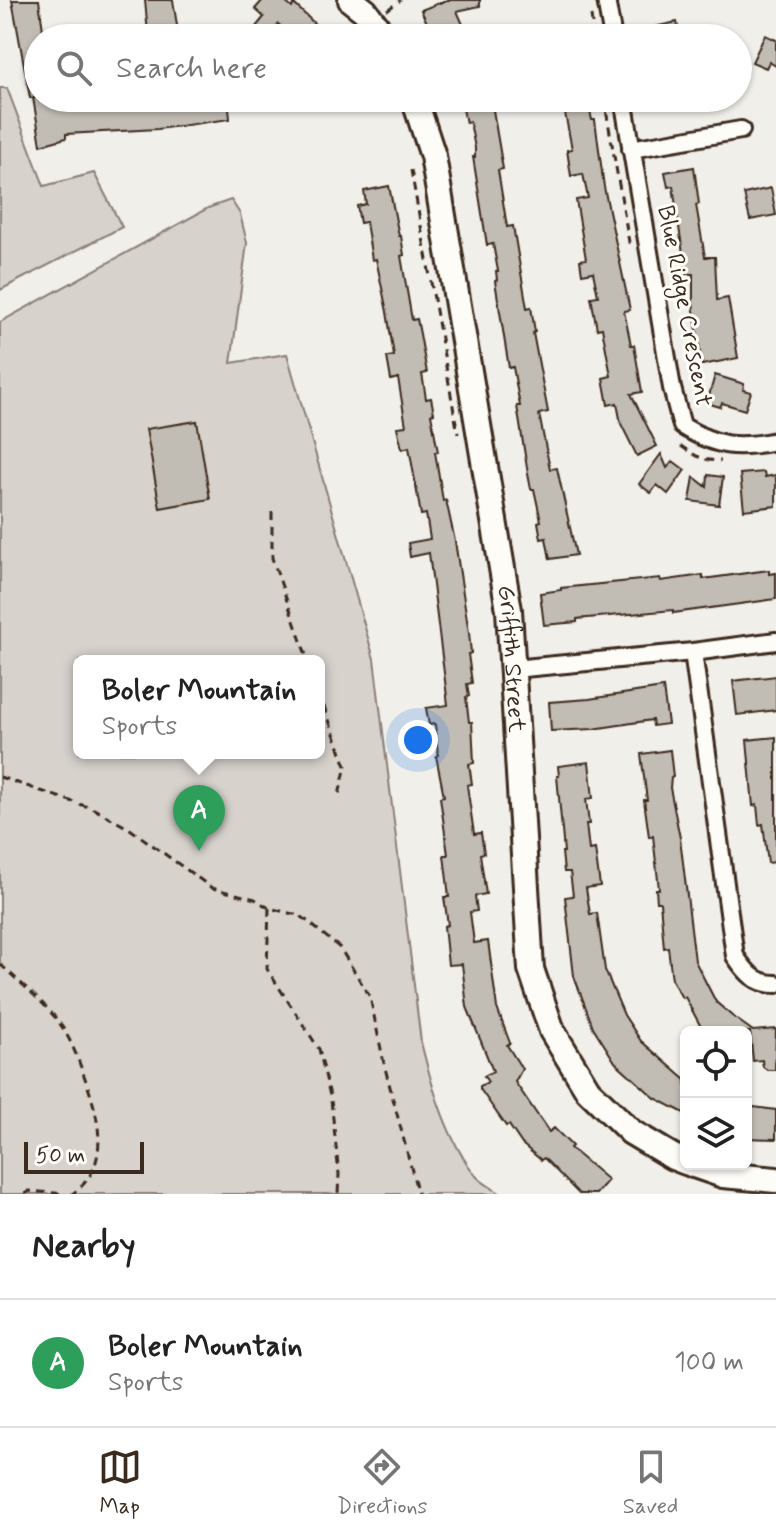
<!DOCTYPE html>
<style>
body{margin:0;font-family:Mynerve,sans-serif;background:#f2f2f2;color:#222}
.controls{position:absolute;right:24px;bottom:24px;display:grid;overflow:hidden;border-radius:12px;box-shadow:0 2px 6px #0004}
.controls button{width:72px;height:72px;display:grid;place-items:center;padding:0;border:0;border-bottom:2px solid #e0e0e0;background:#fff;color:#222;font:40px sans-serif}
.scale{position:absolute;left:24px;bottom:20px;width:120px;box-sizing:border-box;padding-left:8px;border:4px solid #3b2a1e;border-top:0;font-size:22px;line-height:28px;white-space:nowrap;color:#3b2a1e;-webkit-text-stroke:6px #fdfcf7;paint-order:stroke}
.you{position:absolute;left:418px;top:740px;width:28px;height:28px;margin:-20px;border:6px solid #fff;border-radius:50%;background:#1a73e8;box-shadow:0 0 0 12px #1a73e833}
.badge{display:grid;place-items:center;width:52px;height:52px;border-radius:50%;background:#3b2a1e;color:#fff;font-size:26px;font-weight:700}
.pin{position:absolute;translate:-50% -66px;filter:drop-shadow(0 2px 4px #0008)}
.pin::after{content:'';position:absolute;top:42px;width:28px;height:24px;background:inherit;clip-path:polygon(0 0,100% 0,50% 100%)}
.popup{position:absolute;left:73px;top:655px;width:252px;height:104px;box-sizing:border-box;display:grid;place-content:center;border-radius:12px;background:#fff;filter:drop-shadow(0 2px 6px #0005);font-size:26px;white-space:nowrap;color:#767676}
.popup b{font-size:30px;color:#222}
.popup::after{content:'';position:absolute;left:50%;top:100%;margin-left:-16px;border:16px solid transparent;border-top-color:#fff}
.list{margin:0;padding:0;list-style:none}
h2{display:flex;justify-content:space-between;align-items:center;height:104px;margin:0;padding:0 32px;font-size:34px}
h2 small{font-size:26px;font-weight:400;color:#767676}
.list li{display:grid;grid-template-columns:52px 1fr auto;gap:24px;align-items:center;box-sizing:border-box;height:128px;padding:0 32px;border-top:2px solid #e0e0e0}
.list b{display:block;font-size:30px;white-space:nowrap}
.list p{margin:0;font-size:26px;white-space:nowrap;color:#767676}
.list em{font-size:26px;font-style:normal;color:#767676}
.icon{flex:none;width:44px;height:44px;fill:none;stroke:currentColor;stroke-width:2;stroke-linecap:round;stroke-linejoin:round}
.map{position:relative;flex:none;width:776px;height:1194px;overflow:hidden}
.search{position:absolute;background:#fff;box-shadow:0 2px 6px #0004;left:24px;right:24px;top:24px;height:88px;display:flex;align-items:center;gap:20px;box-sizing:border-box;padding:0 28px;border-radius:44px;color:#767676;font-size:30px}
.sheet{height:232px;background:#fff}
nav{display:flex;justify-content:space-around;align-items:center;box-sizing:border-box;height:112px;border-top:2px solid #e0e0e0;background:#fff;font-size:22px;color:#767676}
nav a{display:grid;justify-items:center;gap:4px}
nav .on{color:#3b2a1e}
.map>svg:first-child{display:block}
.green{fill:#d7d2cc;stroke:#897e75;stroke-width:2;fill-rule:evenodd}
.building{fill:#c1bcb4;stroke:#3b2a1e;stroke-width:2}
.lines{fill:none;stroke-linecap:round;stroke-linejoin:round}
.street-casing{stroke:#3b2a1e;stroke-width:22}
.secondary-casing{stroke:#3b2a1e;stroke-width:30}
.path{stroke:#3b2a1e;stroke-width:3;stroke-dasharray:8 6;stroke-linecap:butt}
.street{stroke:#fdfcf7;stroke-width:16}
.secondary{stroke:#fdfcf7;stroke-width:24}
.labels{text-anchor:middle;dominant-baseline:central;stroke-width:6;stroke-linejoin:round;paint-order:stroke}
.street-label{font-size:24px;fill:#3b2a1e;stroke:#fdfcf7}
</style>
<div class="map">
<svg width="776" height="1194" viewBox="0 0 776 1194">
<rect width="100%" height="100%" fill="#f1efea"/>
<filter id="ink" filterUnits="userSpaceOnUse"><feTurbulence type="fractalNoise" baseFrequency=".0125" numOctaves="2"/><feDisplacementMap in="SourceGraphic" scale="16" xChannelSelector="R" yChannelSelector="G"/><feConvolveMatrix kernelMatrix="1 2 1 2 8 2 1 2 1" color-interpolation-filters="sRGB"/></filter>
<g filter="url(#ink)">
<path class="green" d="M0,88H7L44,186L94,173L122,227L0,290Z
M231,200L240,214L247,243L231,363L287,354L374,659L421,1042C432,1087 446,1138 476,1176C482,1183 493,1188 501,1194H0V322L208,208ZM79,661H319V753H79Z"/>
<path class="building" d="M12,0H39L44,38H38V97L30,98Z
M145,0H173L179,38H157L156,32L148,34Z
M263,0H283L292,8L294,4L314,23L301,38H295L278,24L270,38H247L264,17L255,9Z
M447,0H480V6L457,11L469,38H434L421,10Z
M677,22L680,38H656L654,27Z
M765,35L776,40V66L769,62L766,68L752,62Z
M33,98H61L62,106L156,102L174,98H228L230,119L158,129L66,134V138L41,145Z
M562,98H587L592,120H595L604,187L630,310L624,311L631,345H634L642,392L631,394L657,446L637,456L621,424L617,403L608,405L603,378L611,376L602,328L597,329L591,297L598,296L593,272L582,274L580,260L586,259L576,200L588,198L583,174L571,176L567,150L572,149Z
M492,104L503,169L498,170L507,227L513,226L527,308L531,307L535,332L533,333L548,412L539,414L550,469L557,468L576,555L550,559L546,538L541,539L538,522L541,521L534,489H531L528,474L517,406H520L513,367L509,368L495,281L497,280L496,271H498L493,244L487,245L473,157H475V148L470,122L466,123L463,109Z
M694,167L699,204L696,205L705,257H715L717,300L728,298L738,358L702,365L693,303V274H686L673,186L668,187L665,172Z
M389,186L399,236H401L404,255L401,256L412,320L417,319L420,334L427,373L422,374L424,386L426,399L431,398L434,413L431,414L438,452H435L443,501L446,500L455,541L469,633L471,653L468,654L472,683L467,684L469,696L466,697L469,722H472L474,763L469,764L472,784L467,785L474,834L481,833L484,853L480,854L486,894L475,896L477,911L470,912L474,943L488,941L497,1008L510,1043L507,1045L522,1069L515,1082L549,1132L554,1128L572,1146L570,1148L608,1180L596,1194H579L544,1158L541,1160L522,1144L509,1125L506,1126L480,1089V1086L488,1082L484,1076L493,1071L467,1007L462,964L448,965L444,926L448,925L444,897H449L444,855H448L440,797L444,796L436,756L438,755L435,724L429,725L426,708L448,705L429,553L410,557L408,543L430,539L426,514L421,515L409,447L402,449L397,427L406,426L398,378L391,380L387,357L394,356L387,312L376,259L372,260L366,222L360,223L357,206L366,204L364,191Z
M771,188L776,215L750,220L744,194Z
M715,375L744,384L743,390L751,392L745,410L722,403L720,407L707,403Z
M197,421L210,499L160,508L146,429Z
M661,454L667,468L673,461L685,470L668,494L657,485L651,493L639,484Z
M764,472L765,477L776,475V506L744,510L740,474Z
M708,475L723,477L719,505L690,501L694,477L707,487Z
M769,570V574L776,573V599L673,613V610L577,619V622L544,625L540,593L561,590V588L660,578L661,581L703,575V579Z
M776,676V710L737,715L733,681Z
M663,688L668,724L653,726L652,720L593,729L551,731L549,702L589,699Z
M776,737V862L768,863L763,824L759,825L757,805L753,806L747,740Z
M670,750L673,777L671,778L670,788L680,838L695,961L716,1002L732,1016L753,1031L776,1029L775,1070H767L763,1067L762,1060L753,1061L750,1032H708L701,1027L685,997L682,998L672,980L668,947L664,948L660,902H657L656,889H659L653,836L649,837L644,800H647L641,754Z
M589,762L593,798L586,799L589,824H586L589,850L595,849L600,886L586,888L590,914L597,913L605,970L624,1015L641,1041L686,1080V1114L655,1098L615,1062L593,1027L574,976L565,897L573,896L570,872H564L562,852H564L557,776H559L558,766Z
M746,1106L776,1110V1139L746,1138Z"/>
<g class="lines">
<g class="street-casing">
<path id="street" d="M606,0L613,38
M623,98L672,388L682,426C717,447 736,449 776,441
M631,149L741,130
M693,652L735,956C746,972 755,984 776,984
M513,669L693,652L776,641"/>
</g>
<g class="secondary-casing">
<g id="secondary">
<path d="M351,0L365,11L385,38"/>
<path id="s1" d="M414,98L433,156L509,610L531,969L552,1031L588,1090L631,1132L673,1157L686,1162"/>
<path d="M691,1164L723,1175L776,1180"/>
</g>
</g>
<path class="path" d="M387,10L401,0
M591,16L594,38
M604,98L630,248
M411,170L458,434
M681,446C695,456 704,461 721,461
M272,512V558L308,661
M319,693L346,766L338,799
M0,777L94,809L130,829L212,888L255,899L269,908L301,916L340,948L370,997L385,1068L418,1194
M269,908L267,969L319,1049L331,1100L339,1174L338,1194
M0,964C18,981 38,997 54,1016C67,1031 75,1051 82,1070C97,1111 115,1164 72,1194
M25,1194L29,1191L66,1194"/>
<use href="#street" class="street"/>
<use href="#secondary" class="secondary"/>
</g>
</g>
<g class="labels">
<g class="street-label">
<text transform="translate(684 306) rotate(79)">Blue Ridge Crescent</text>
<text stroke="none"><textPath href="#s1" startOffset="570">Griffith Street</textPath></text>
</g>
</g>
</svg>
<div class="controls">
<button><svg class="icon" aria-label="locate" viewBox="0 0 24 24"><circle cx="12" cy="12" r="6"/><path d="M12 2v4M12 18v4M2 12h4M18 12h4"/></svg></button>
<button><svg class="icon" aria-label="layers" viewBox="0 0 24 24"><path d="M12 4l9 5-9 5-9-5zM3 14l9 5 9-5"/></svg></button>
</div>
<div class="scale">50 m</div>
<div class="you"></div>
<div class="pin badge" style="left:199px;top:851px;background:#2e9e5b">A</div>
<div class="popup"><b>Boler Mountain</b>Sports</div>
<div class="search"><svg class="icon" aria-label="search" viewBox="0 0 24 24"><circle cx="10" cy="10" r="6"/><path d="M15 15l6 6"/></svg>Search here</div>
</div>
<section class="sheet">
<h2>Nearby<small></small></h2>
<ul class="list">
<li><span class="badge" style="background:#2e9e5b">A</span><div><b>Boler Mountain</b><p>Sports</p></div><em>100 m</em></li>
</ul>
</section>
<nav>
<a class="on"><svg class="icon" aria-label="map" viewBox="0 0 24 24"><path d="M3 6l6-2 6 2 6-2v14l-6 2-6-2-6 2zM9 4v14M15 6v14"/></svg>Map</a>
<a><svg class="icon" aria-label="directions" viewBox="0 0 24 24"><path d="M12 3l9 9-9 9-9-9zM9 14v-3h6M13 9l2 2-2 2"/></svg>Directions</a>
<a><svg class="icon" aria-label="saved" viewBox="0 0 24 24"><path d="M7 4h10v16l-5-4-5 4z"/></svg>Saved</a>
</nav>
